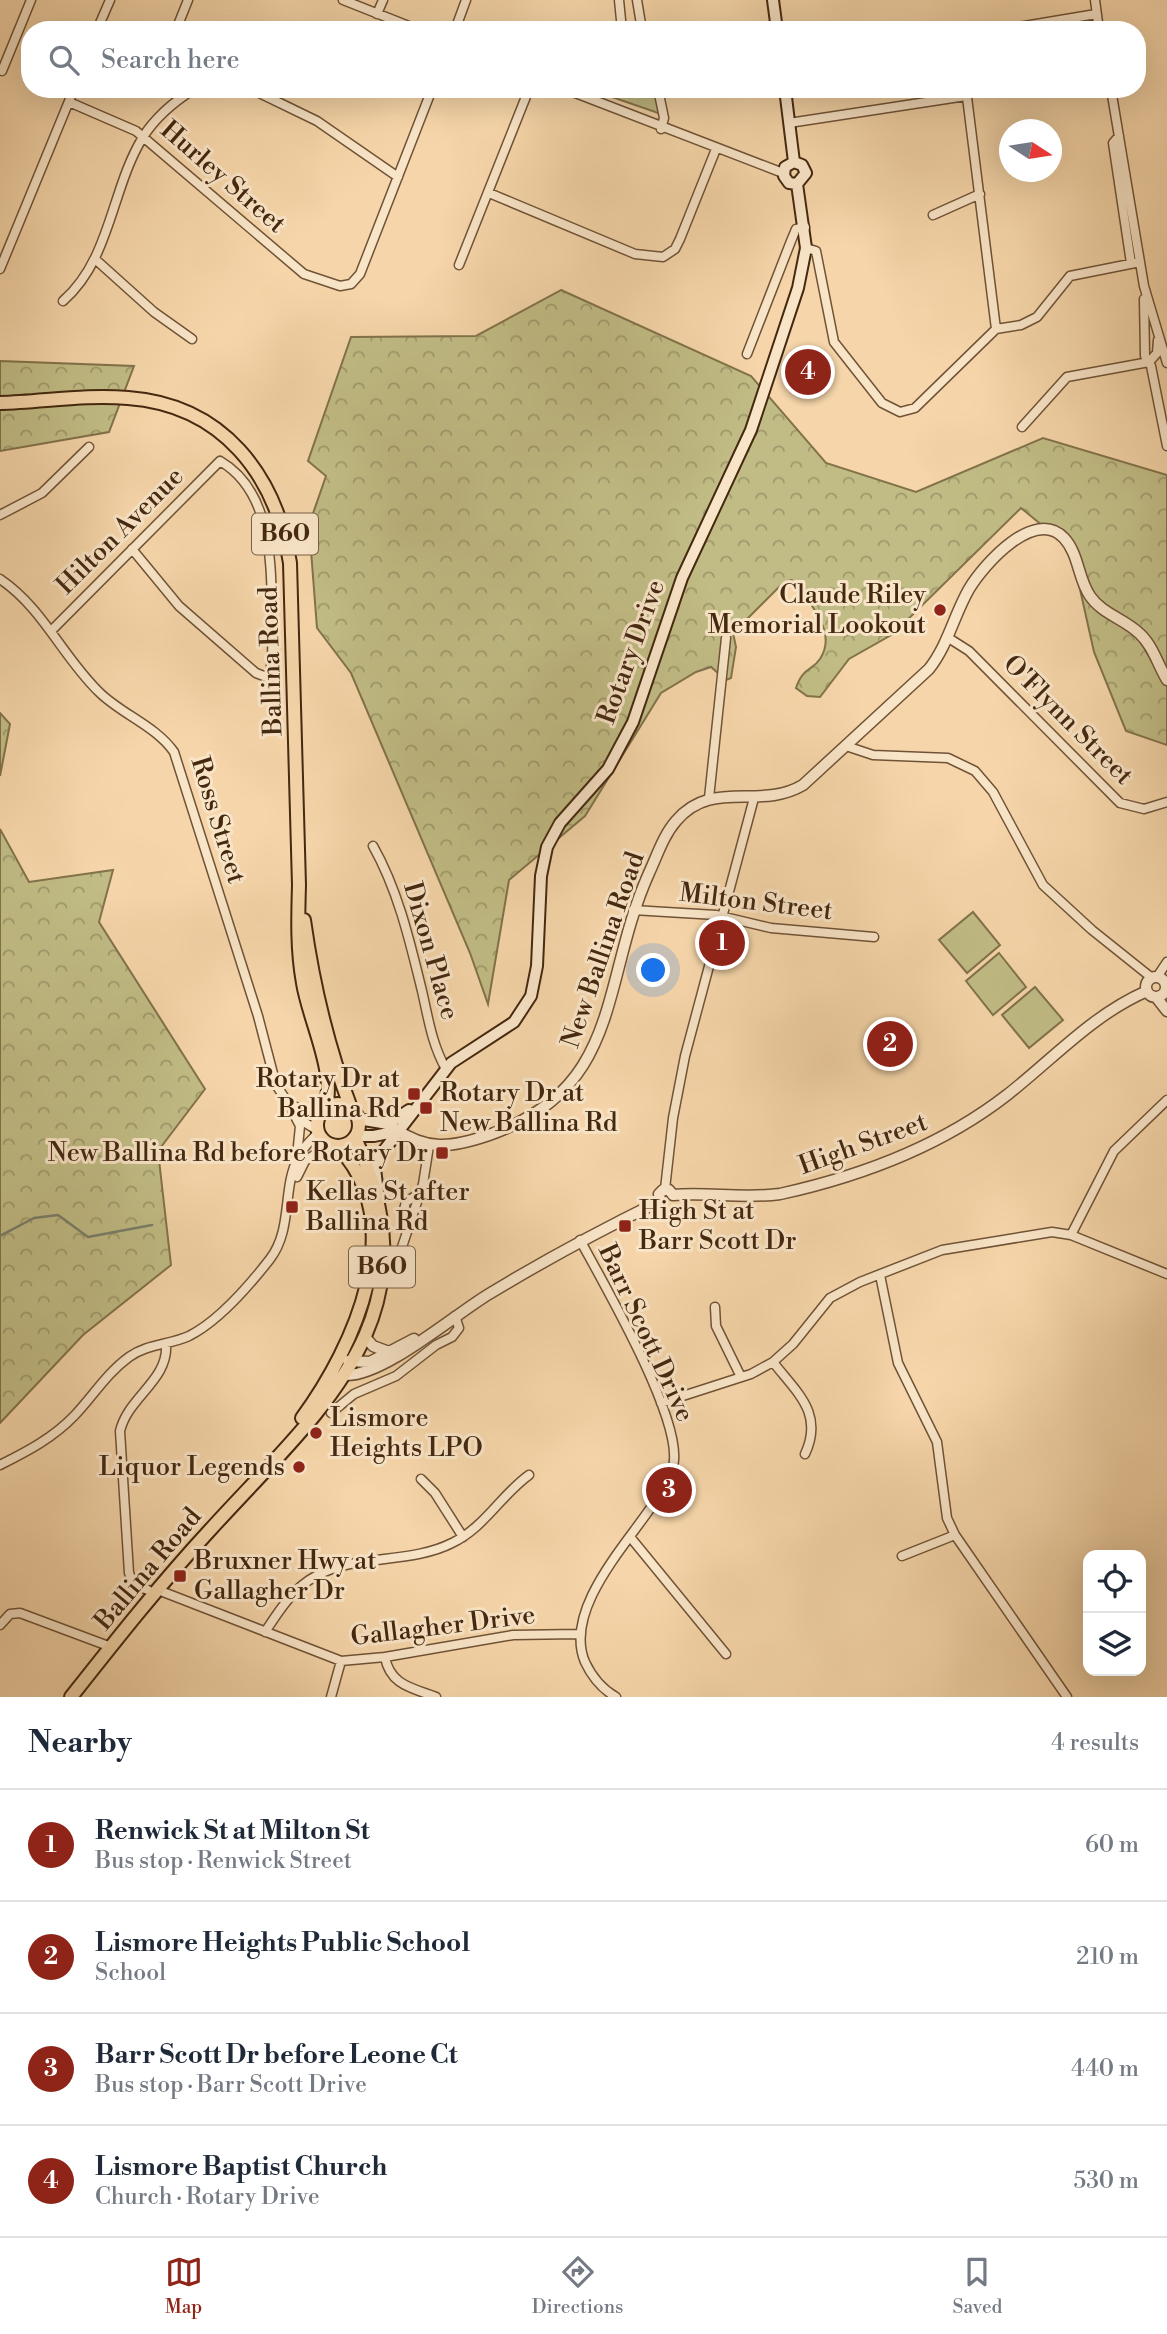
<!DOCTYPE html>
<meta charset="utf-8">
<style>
body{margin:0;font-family:"Libre Bodoni",serif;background:#f2f2f3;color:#1f2937}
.controls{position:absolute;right:21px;bottom:21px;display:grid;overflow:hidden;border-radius:14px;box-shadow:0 7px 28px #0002}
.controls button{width:63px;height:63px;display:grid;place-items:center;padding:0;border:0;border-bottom:2px solid #e0e1e3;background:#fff;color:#1f2937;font:35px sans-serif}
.compass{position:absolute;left:999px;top:119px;width:63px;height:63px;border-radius:50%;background:#fff;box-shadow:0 7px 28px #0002;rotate:102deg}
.you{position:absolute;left:654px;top:971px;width:24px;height:24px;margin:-18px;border:5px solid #fff;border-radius:50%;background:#1a73e8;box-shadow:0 0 0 10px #1a73e833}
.badge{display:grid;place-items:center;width:46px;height:46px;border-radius:50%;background:#8f2418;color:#fff;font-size:23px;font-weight:700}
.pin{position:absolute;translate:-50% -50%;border:4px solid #fff;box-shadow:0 2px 7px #0006}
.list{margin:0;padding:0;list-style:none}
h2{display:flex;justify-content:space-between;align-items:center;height:91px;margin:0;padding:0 28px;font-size:30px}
h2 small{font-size:23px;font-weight:400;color:#747a83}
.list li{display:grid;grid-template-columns:46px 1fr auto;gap:21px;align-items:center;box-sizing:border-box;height:112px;padding:0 28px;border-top:2px solid #e0e1e3}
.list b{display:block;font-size:26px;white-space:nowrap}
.list p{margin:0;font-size:23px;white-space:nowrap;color:#747a83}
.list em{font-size:23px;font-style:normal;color:#747a83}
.icon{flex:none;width:38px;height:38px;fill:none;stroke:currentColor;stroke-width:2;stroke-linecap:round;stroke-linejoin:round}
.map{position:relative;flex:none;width:1167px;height:1697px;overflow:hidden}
.search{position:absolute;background:#fff;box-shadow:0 7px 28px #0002;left:21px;right:21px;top:21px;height:77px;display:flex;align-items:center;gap:18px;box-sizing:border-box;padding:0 24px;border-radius:28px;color:#747a83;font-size:26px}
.sheet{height:539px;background:#fff}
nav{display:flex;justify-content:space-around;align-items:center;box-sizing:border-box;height:98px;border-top:2px solid #e0e1e3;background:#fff;font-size:19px;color:#747a83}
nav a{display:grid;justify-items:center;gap:4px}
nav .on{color:#8f2418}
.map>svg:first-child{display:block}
.grass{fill:#c1bc85;stroke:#82724a;stroke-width:2}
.forest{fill:url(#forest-crowns);stroke:#82724a;stroke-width:2}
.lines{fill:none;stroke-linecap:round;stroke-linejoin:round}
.stream{stroke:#797f6a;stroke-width:2.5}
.minor-casing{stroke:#705336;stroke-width:11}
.tertiary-casing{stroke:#705336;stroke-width:13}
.secondary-casing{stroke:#442810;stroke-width:14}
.primary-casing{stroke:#442810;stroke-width:16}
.minor{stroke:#f8e4c7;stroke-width:8}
.tertiary{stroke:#f8e4c7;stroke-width:10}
.secondary{stroke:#f8e4c7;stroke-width:10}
.primary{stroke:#f5d5a9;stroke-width:12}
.poi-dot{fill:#8f2418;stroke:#f8e4c7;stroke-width:2.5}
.labels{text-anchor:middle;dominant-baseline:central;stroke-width:6;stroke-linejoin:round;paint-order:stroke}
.shield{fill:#f8e4c7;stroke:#7a6047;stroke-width:2}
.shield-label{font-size:24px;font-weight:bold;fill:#442810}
.street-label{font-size:26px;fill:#442810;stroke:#f8e4c7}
.poi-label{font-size:26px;fill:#442810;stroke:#f8e4c7;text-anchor:start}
</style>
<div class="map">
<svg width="1167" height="1697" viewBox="0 0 1167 1697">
<defs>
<pattern id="forest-crowns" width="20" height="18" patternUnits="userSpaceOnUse" patternTransform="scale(1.75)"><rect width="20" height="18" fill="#c1bc85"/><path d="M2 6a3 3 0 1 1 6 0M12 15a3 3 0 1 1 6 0" fill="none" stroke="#9e996b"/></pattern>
</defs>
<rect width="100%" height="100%" fill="#f5d5a9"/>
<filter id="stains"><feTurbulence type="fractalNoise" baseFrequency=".00286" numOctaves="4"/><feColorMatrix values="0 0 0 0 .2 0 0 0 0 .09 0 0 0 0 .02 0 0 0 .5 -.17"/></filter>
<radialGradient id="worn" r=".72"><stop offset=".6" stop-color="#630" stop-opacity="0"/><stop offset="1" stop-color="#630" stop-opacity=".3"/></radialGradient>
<path class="grass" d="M596,89H654L661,114L600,93Z
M973,912L1000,945L967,973L939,940Z
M999,953L1026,987L993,1015L966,981Z
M1035,987L1063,1020L1029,1048L1002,1015Z"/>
<path class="forest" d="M561,290L751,376L826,463L916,492L1043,438L1167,475V745L1126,731L1094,652L1071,549L1021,508L893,634L849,659L820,697L807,696L796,688C803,667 812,671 820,659C838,631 809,607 799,583L791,580L783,583L733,633L736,647L731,678L726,680L711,667L696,672L661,693L585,816L509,880L488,1004L470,953L351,673L317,628L309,525L326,476L308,461L351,337L476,336Z
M0,361L134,366L109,432L0,451Z
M0,713L10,724L0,776Z
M0,829L29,882L113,870L99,922L205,1089L158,1151L171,1265L83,1335L0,1423Z"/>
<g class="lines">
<path class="stream" d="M0,1236L34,1218L58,1215L88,1237L152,1225"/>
<g class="minor-casing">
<path id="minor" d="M343,0L419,30
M619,0L622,30
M637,0L642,30
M1095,0L1099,30
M377,14L383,0
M97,30L110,0
M176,30L188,0
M455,30L466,0
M1000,30L1096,14
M2,71L31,0
M251,89L317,121L398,177
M565,89L783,173
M658,89L664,118L661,129
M966,89L996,329
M1111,89L1144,286L1167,363
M69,102L136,131L304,274L340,286L351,284L360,274L432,89
M789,123L966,96
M1119,136L1113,143L1131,263
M489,193L635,254L663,257L675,249L680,239L716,149
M933,215L980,194
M806,248L816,251L834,342L882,403L900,412L915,408L996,329L1021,325L1037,317L1070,276L1140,262
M95,259L154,312L192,339
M459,265L529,89
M0,269L74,89
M1144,299L1145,356L1151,366L1167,446
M63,301C111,259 111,189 143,137C155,118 175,101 194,89
M747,354L791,241L796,229L805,227
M1022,427L1067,377L1149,362L1157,353L1158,340
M0,515L42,493L89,447
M0,579C43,608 62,656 99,692C121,714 156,726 174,752L258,1016L276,1085L289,1104L318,1117
M52,630L220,461C270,490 271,557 272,608C272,632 274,655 269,678L256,673L179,606L132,549
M947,637L969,651L1120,803L1144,809L1167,802
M846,746L873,755L948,758L975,771L993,792L1043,885L1092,930L1152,978
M709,798L726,638
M373,846C398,890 410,942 422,991C428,1017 432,1045 446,1069
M633,910L716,915L771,928L874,937
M1157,977L1167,962
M289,1105L300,1126L297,1156
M299,1119L317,1130
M297,1177L305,1161L329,1145
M665,1189L673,1118L685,1056L754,798
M410,1220L403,1213L406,1202L420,1193
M1071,1235L1114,1151L1167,1100
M580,1240C605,1286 678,1412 674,1460C673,1476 663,1489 654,1503C627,1544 563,1610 585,1662C592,1677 602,1689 616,1697
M880,1275L898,1363L937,1442L947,1518L955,1535L1067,1697
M391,1280L423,1184L429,1146
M715,1307L716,1326L741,1377
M773,1362C797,1393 824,1413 805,1454
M661,1403L751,1374L773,1362L793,1344L830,1298L860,1282L942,1250L1052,1232L1071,1235L1167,1274
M331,1413L354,1394L396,1376L436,1345L452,1337L459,1328L455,1316
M0,1465C28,1451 53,1438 75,1415C93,1396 107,1373 129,1357C147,1344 169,1345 189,1336C219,1321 249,1286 270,1259C293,1229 282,1188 298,1158C302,1148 311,1140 318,1133
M421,1479L435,1493L463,1537
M631,1538L726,1654
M902,1556L955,1535
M148,1590L134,1585L129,1573L120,1431C128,1397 169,1380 166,1344
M158,1590L341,1661L385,1657L513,1635L578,1634
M0,1625L10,1614L20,1613L111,1647
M265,1632C279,1611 293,1588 316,1576C355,1554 411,1564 452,1543C484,1528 501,1495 529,1475
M385,1657C390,1685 412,1688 436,1697
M331,1697L341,1661"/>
</g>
<g class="tertiary-casing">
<path id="tertiary" d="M1146 987a10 10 0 1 1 20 0a10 10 0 1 1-20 0Z
M1156,997L1167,1011
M394,1128C427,1151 451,1148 489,1135C624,1088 600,982 649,873C657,856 663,836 676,821C712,778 759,811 803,785L929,669C948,645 954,615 969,589C984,564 1035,507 1064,538C1079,554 1078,579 1090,596C1102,614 1125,619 1140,634C1153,646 1158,665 1167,680
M673,1195C709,1192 744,1199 780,1194C862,1176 940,1147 1007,1095C1053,1059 1092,1015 1147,991
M660,1201L659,1194L663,1190H669L673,1195
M365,1337L373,1346L389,1352
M348,1361L370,1362L414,1339
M346,1375C384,1376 454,1315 489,1294C545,1260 601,1230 660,1201"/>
</g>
<g class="secondary-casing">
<path id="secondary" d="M773,0L777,30
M785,89L794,162
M794,162L785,167L784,176L789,183L797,184
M794,162L802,165L806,173L797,184
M358,1119L388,1124L409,1110
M356,1136H374L398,1131
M378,1193L375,1168L378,1158L451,1063L514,1022L531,996L537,966L541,876L547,847L560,823L608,769L633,722L682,578L751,430L798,288L806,248L797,184"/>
</g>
<g class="primary-casing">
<path id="primary" d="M0,403C42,402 86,394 128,398C223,405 276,475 290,563L299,885C298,918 297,950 303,983C309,1021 337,1073 325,1109
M304,920C313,984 328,1048 351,1108
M317 1125a21 21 0 1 1 42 0a21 21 0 1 1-42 0Z
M302,1418C354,1347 411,1223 338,1147
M71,1697C116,1640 161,1583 210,1530C320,1409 439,1317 355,1138"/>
</g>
<use href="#minor" class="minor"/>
<use href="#tertiary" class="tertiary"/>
<use href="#secondary" class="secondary"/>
<use href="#primary" class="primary"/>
</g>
<g class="poi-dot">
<circle cx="940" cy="610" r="7"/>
<rect x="407" y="1087" width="14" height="14" rx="3.5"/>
<rect x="419" y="1101" width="14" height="14" rx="3.5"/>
<rect x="435" y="1146" width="14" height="14" rx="3.5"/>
<rect x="285" y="1200" width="14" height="14" rx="3.5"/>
<rect x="618" y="1219" width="14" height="14" rx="3.5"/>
<circle cx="316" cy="1433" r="7"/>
<circle cx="299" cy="1467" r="7"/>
<rect x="173" y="1569" width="14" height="14" rx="3.5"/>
</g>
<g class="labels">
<g class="shield">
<rect x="252" y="513.5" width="66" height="41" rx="5"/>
<rect x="349" y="1246.5" width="66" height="41" rx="5"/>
</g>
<g class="shield-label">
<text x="285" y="534">B60</text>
<text x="382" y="1267">B60</text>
</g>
<g class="street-label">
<text transform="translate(223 177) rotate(41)">Hurley Street</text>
<text transform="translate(120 531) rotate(-45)">Hilton Avenue</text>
<text transform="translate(631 652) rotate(-70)">Rotary Drive</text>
<text transform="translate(271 661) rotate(-92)">Ballina Road</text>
<text transform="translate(1068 720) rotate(45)">O'Flynn Street</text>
<text transform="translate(218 820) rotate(73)">Ross Street</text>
<text transform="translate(756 902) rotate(7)">Milton Street</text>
<text transform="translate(603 950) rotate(-71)">New Ballina Road</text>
<text transform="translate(431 951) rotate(74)">Dixon Place</text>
<text transform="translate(863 1144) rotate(-20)">High Street</text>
<text transform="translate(646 1333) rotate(65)">Barr Scott Drive</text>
<text transform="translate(148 1569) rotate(-50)">Ballina Road</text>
<text transform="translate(443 1626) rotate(-7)">Gallagher Drive</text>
</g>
<g class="poi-label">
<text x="926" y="595" text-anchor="end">Claude Riley<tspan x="926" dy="30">Memorial Lookout</tspan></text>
<text x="400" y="1079" text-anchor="end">Rotary Dr at<tspan x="400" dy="30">Ballina Rd</tspan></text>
<text x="440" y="1093">Rotary Dr at<tspan x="440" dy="30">New Ballina Rd</tspan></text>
<text x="428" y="1153" text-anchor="end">New Ballina Rd before Rotary Dr</text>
<text x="306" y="1192">Kellas St after<tspan x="306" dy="30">Ballina Rd</tspan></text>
<text x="639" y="1211">High St at<tspan x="639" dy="30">Barr Scott Dr</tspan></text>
<text x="330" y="1418">Lismore<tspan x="330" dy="30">Heights LPO</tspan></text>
<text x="285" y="1467" text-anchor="end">Liquor Legends</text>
<text x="194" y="1561">Bruxner Hwy at<tspan x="194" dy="30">Gallagher Dr</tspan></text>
</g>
</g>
<rect width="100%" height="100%" filter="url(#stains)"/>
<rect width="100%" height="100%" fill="url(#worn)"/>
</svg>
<div class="controls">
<button><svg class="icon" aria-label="locate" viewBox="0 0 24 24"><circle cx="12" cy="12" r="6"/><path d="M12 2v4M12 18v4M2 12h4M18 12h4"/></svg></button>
<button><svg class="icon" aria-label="layers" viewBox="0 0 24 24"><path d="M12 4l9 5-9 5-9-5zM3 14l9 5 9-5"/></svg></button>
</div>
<svg class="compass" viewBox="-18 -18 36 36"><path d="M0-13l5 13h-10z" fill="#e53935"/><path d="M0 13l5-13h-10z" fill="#747a83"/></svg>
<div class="you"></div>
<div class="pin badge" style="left:722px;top:943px">1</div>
<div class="pin badge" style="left:890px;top:1044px">2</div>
<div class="pin badge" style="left:669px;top:1490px">3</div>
<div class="pin badge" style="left:808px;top:372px">4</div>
<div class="search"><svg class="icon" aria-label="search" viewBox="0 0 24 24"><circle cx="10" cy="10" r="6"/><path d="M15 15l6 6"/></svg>Search here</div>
</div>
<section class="sheet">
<h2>Nearby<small>4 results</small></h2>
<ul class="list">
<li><span class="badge">1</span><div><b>Renwick St at Milton St</b><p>Bus stop · Renwick Street</p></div><em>60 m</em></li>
<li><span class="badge">2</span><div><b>Lismore Heights Public School</b><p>School</p></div><em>210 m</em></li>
<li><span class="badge">3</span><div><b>Barr Scott Dr before Leone Ct</b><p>Bus stop · Barr Scott Drive</p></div><em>440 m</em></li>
<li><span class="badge">4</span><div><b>Lismore Baptist Church</b><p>Church · Rotary Drive</p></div><em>530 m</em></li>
</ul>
</section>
<nav>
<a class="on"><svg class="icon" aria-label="map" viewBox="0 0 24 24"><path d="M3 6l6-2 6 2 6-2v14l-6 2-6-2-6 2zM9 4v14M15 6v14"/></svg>Map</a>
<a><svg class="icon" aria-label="directions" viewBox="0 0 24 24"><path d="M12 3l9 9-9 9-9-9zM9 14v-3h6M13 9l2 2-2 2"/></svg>Directions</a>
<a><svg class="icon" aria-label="saved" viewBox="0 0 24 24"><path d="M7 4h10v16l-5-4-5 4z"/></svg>Saved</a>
</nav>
